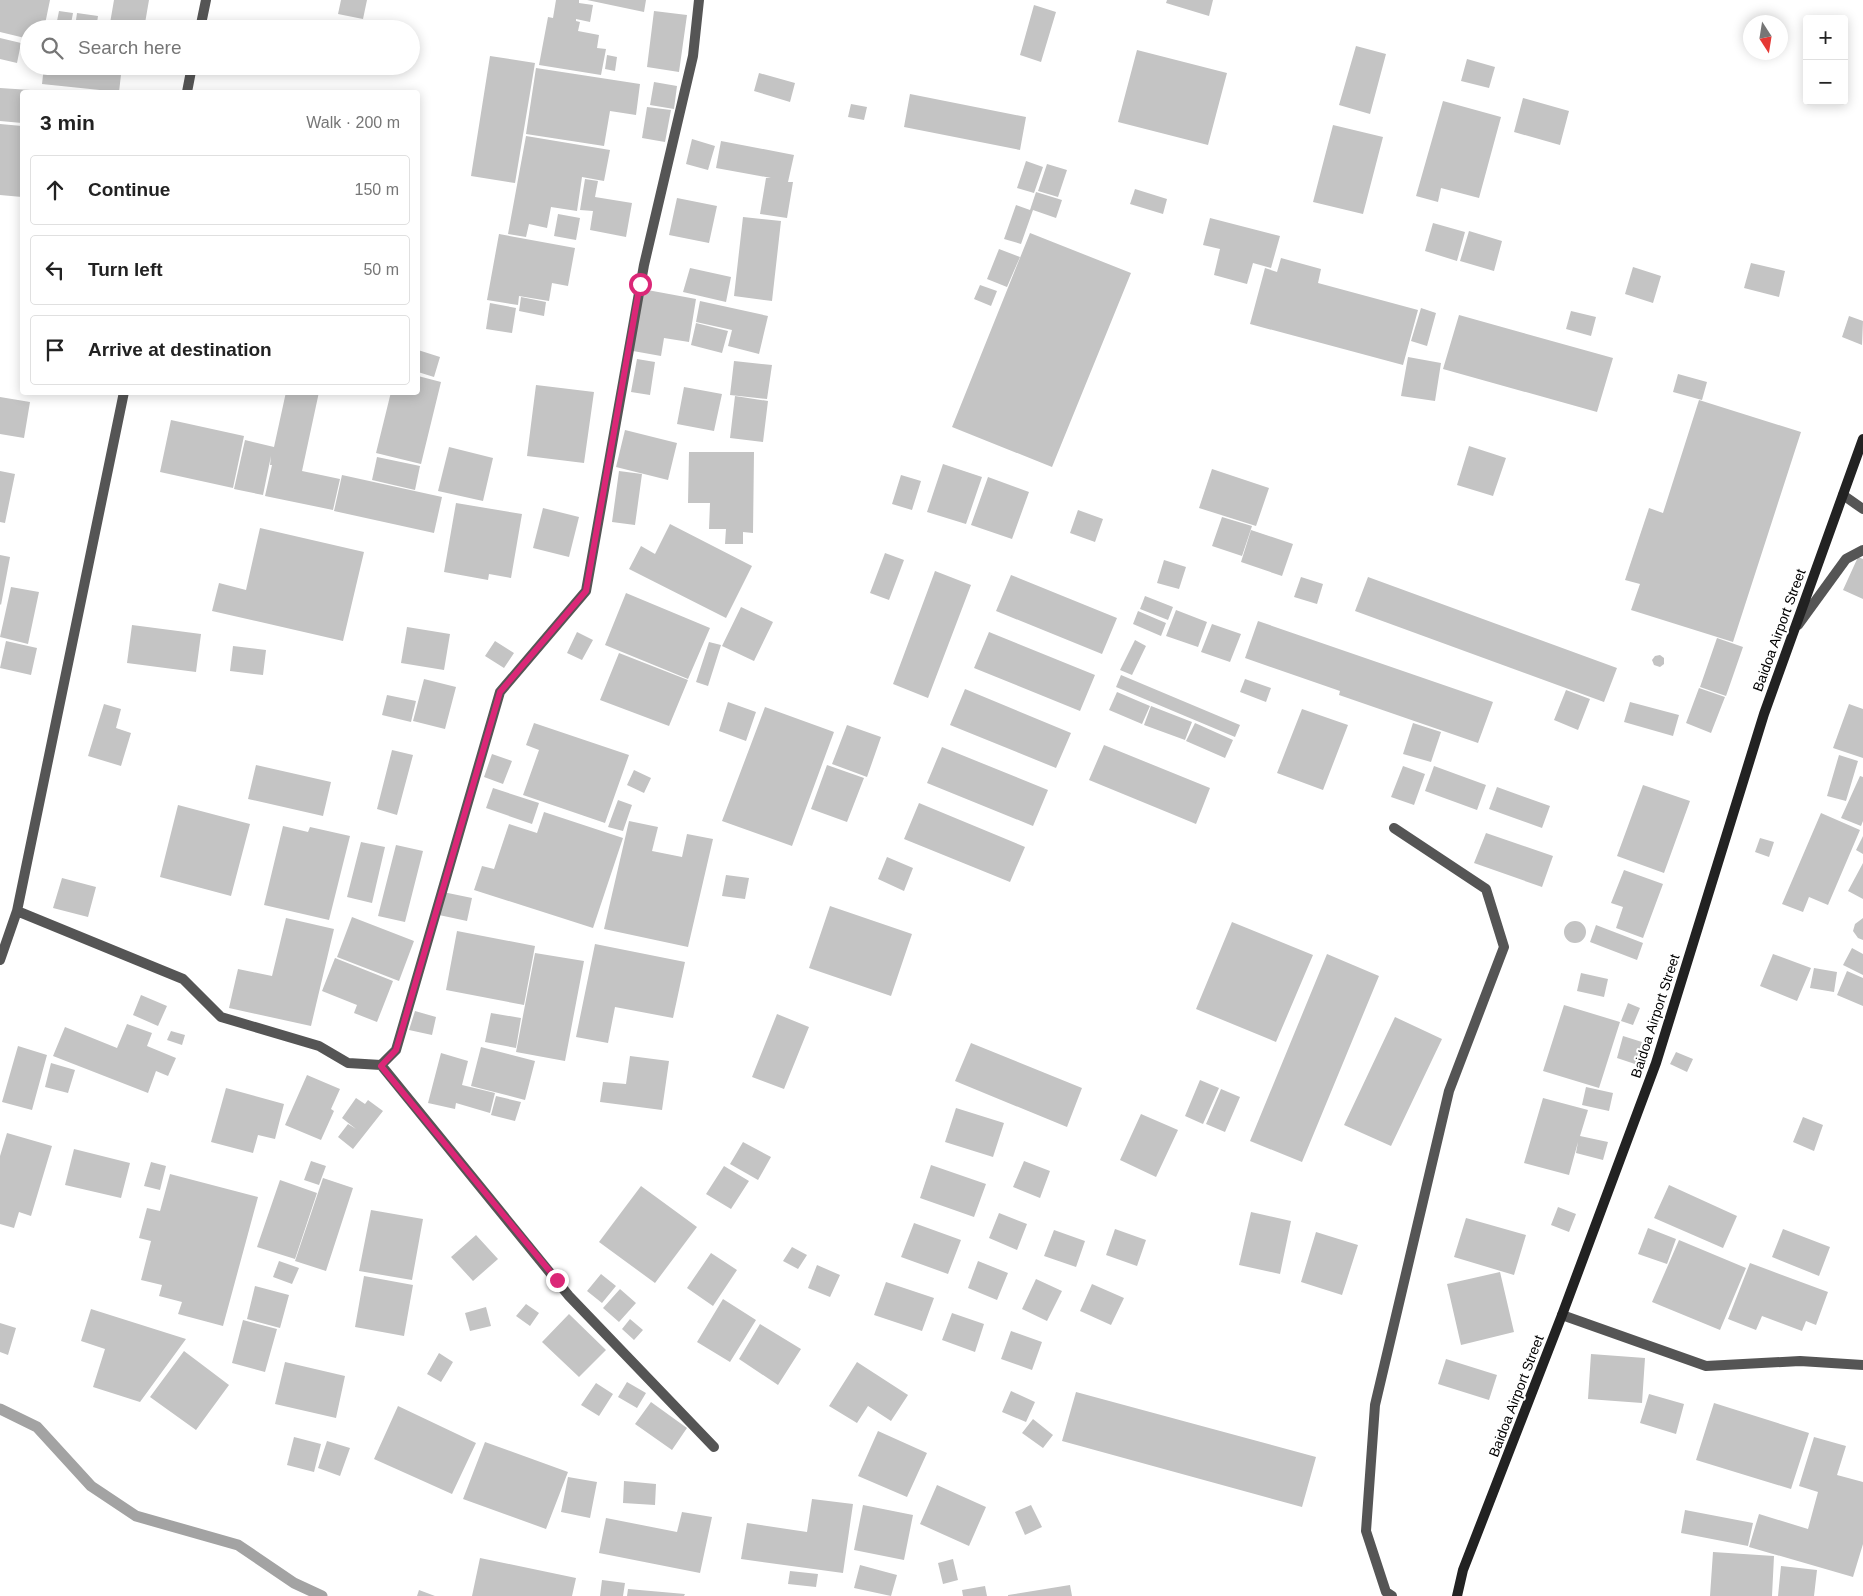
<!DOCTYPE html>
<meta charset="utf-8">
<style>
body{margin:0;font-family:Helvetica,sans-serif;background:#f2f2f2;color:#222}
.controls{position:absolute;right:15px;top:15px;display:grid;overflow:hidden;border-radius:5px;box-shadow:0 2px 12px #0003}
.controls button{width:45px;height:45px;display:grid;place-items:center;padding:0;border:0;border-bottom:1px solid #e0e0e0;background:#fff;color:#222;font:25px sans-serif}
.compass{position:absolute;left:1743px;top:15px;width:45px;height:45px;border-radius:50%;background:#fff;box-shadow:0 2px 12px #0003;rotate:168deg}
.stop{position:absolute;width:15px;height:15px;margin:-11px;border:4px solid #db2777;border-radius:50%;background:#fff}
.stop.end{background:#db2777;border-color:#fff;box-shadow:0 1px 5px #0008}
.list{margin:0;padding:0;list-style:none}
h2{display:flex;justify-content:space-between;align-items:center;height:65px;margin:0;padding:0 20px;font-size:21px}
h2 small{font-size:16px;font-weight:400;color:#767676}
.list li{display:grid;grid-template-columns:32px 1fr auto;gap:15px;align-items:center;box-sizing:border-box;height:70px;margin:0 10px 10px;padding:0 10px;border:1px solid #e0e0e0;border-radius:5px}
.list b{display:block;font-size:19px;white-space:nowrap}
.list em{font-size:16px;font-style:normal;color:#767676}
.icon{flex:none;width:28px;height:28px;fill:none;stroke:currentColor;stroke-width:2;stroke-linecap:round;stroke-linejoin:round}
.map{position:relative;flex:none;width:1863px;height:1596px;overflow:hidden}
.search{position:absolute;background:#fff;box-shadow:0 2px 12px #0003;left:20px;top:20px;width:400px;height:55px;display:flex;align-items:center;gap:12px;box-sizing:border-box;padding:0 18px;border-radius:28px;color:#767676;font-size:19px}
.panel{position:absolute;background:#fff;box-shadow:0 2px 12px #0003;left:20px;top:90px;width:400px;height:305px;border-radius:5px}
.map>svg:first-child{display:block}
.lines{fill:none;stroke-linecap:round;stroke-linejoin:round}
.stream{stroke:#a3a3a3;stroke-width:11}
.building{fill:#c4c4c4}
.street{stroke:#555;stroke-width:10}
.secondary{stroke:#222;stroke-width:10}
.route{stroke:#db2777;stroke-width:6}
.labels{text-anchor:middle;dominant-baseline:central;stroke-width:4;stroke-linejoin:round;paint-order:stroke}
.street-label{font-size:14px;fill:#000;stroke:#fff}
</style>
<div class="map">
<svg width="1863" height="1596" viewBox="0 0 1863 1596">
<rect width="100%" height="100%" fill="#fff"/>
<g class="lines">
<path class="stream" d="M0,1409L37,1427L91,1486L136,1516L238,1545L294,1583L322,1596"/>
</g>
<path class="building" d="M0,0H50L44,29H29V39L0,32Z
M114,0H149L144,29H109Z
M341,0H367L363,19L338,14Z
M556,0H579V3L593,5L590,22L576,19V21L580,22L578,31L599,35L597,48L606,49L601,75L539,65L548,17L553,18Z
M587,0H646L644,12Z
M1167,0H1213L1209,16L1166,3Z
M1034,5L1056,12L1041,62L1020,55Z
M59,11L73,13L70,29L56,26Z
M654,11L687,15L679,72L647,67Z
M77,13L98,16L96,29L75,27Z
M0,38L21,43L17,63L0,59Z
M1356,46L1386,54L1370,114L1339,105Z
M1137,50L1227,73L1208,145L1118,122Z
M607,55L617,57L615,71L605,69Z
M490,56L535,63L515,183L471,176Z
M1467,59L1495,67L1489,88L1461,81Z
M44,66H122L119,92L42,84Z
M536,68L640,84L636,115L610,111L604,146L526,134Z
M759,73L795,83L790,102L754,91Z
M654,82L677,86L674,109L650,105Z
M0,88L46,91V92H22V123L0,121Z
M910,94L1026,117L1020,150L904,127Z
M1523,98L1569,111L1560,145L1514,132Z
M1443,101L1501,117L1479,198L1441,188L1438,202L1416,196Z
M851,104L867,107L864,120L848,117Z
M647,107L671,110L665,142L642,138Z
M0,124L22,126V197L0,195Z
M1333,125L1383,137L1363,214L1313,202Z
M526,136L610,150L604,181L582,177L577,211L551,207L547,228L529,224L526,237L508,234Z
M692,139L715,146L708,170L686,164Z
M721,141L794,155L788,182H793L787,218L760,214L766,178H771L716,168Z
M1026,161L1043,167L1034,193L1017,188Z
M1047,164L1067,170L1058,197L1038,191Z
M585,179L598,181L595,197L632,203L626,237L590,230L593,211L580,210Z
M1135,189L1167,199L1163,214L1130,204Z
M1036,192L1062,200L1056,218L1033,210L1021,244L1004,239L1016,205L1030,210Z
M677,198L717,206L709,243L669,235Z
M558,214L580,218L576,240L554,236Z
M743,217L781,221L772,301L734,296Z
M1210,218L1280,236L1271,268L1253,263L1247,284L1214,275L1220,249L1203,245Z
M1433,223L1465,232L1457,261L1425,251Z
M1469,231L1502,241L1494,271L1460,261Z
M1030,233L1131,273L1052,467L952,427Z
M499,234L575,248L568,286L552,283L549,301L519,296L518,305L487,300Z
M999,249L1020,257L1007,287L987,279Z
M1281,258L1321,269L1318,283L1418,310L1403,365L1250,324L1265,268L1277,272Z
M1751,263L1785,271L1779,297L1744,288Z
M1633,267L1661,276L1653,303L1625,294Z
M690,268L731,277L726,302L683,292Z
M980,285L997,291L991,306L974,299Z
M642,289L696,299L689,342L664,338L661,356L633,351Z
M521,297L546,302L544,316L519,311Z
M700,301L768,316L759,354L728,346L732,330L696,322Z
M490,303L516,308L512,333L486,329Z
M1421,308L1436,313L1427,346L1411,341Z
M1571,311L1596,317L1591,336L1566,329Z
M1459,315L1613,358L1597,412L1443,369Z
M1849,316L1863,321L1862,345L1842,337Z
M696,323L728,331L722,353L691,345Z
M418,350L440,357L434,377L418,372Z
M1408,357L1441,363L1435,401L1401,396Z
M637,359L655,362L650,395L631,392Z
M734,361L772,365L767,399L730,395Z
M1678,374L1707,382L1702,400L1673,392Z
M418,376L441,382L421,464L376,453L391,392H418Z
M536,385L594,392L584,463L527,456Z
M684,387L722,394L714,431L677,424Z
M286,392H319L302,471L340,479L333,510L265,496L272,465H270L271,456L263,495L234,489L245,440L274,447Z
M735,396L768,401L763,442L730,438Z
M0,397L30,402L24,438L0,434Z
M1699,400L1801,432L1733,642L1631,610L1640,584L1625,580L1649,508L1663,513Z
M171,420L244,436L233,488L160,472Z
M625,430L677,443L668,480L616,467Z
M1469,446L1506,458L1493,496L1457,485Z
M449,447L493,458L483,501L438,491Z
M689,452H754L753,533L743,532V544H725L726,529H709L710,503H688Z
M377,457L420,466L415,490L372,480Z
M943,464L982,477L966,524L927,512Z
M1212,469L1269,488L1256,526L1199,508Z
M0,471L15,474L5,523L0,522Z
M619,471L642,474L635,525L612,522Z
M342,475L442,497L434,533L334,511Z
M901,475L921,481L912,510L892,504Z
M988,477L1029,492L1012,539L971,525Z
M456,503L522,514L511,578L489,574L488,580L444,572Z
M543,508L579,517L569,557L533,548Z
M1078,510L1103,519L1095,542L1070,533Z
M1222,517L1252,526L1242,556L1212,546Z
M670,524L752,566L726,618L629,569L641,546L655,554Z
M260,528L364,552L343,641L212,611L219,583L246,590Z
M1251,530L1293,544L1282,576L1241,562Z
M885,553L904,560L889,600L870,593Z
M0,555L10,557L1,605L0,604Z
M1858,557L1863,559V599L1843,590Z
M1164,560L1186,567L1179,589L1157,583Z
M935,571L971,585L928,698L893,684Z
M1011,575L1117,618L1102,654L996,611Z
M1301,577L1323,584L1317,604L1294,597Z
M1368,577L1617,668L1604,702L1355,611Z
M11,587L39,592L28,644L0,637Z
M626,593L710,628L688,679L605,645Z
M1145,596L1173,607L1168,620L1140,609Z
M741,607L773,622L754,661L722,646Z
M1176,610L1207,622L1198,647L1166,636Z
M1138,611L1166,623L1161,636L1133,624Z
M1258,621L1493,702L1478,743L1339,695L1340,691L1245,658Z
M1212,624L1241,634L1230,662L1201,652Z
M132,625L201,634L196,672L127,663Z
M407,627L450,634L444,670L401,663Z
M577,632L593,640L582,660L567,653Z
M989,632L1095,675L1080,711L974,668Z
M1717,638L1743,647L1726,696L1700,687Z
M1135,640L1146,646L1132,675L1120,670Z
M6,641L37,648L31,675L0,668Z
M495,641L514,653L504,668L485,656Z
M709,642L721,645L708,686L696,682Z
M233,646L266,650L263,675L230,671Z
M619,653L688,680L669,726L600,700Z
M1660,655L1664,658V664L1660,667L1654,665L1652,660L1655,656Z
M1121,675L1240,725L1235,737L1116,687Z
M424,679L456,687L445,729L413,721Z
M1245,679L1271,688L1266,702L1240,692Z
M1699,688L1725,697L1711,733L1686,723Z
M965,689L1071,733L1056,768L950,725Z
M1566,690L1590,699L1578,730L1554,720Z
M1117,692L1150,706L1142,724L1109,710Z
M387,695L416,701L411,722L382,715Z
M728,702L756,712L746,741L719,731Z
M1630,702L1679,715L1673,736L1624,722Z
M104,704L121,709L116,728L131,733L121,766L88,756Z
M1849,704L1863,709V758L1833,748Z
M1151,706L1192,722L1185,740L1144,725Z
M765,707L834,732L792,846L722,821Z
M1302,709L1348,725L1323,790L1277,773Z
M534,723L629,755L605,823L523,795L539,750L526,745Z
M1195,723L1233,740L1225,758L1186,741Z
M1413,723L1441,732L1431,762L1403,754Z
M847,725L881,737L867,777L832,764Z
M1104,745L1210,788L1196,824L1089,780Z
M942,747L1048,790L1033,826L927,783Z
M392,750L413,755L397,815L377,809Z
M492,754L512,761L503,784L484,777Z
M1839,755L1858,761L1846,801L1827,796Z
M256,765L331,782L323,816L248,799Z
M827,765L864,778L847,822L811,809Z
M1403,766L1425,774L1414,805L1391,797Z
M1434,766L1486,785L1477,810L1425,791Z
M634,770L651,778L644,793L627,785Z
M1860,776L1863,777V821L1861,826L1841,818Z
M1643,785L1690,801L1664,873L1617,856Z
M1497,787L1550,806L1542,828L1489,809Z
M493,788L539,803L532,824L486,808Z
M618,800L632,805L623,831L608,827Z
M919,803L1025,847L1010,882L904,839Z
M178,805L250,824L231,896L160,877Z
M544,812L623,838L593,928L474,890L482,866L494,869L509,824L537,833Z
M1821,813L1860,830L1828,905L1809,897L1803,912L1782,904Z
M629,821L658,827L652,851L682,857L687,834L713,839L688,947L604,929Z
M283,826L308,832L310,827L350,836L329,920L264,905Z
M1486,833L1553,856L1542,887L1474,863Z
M1863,836V854L1856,850Z
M1760,838L1774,842L1769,857L1755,852Z
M361,842L385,847L372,903L347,897Z
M396,845L423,851L405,922L378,916Z
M887,857L913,868L904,891L878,879Z
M1863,863V899L1848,891Z
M1624,870L1663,884L1643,938L1616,928L1623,907L1611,903Z
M726,875L749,878L745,899L722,896Z
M62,878L96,887L88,917L53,908Z
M443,892L472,898L467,921L439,915Z
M830,906L912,934L891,996L809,968Z
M352,917L414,941L399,981L337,957Z
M286,918L334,929L311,1026L229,1008L238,969L272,976Z
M1863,918V940L1858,938L1853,931L1855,924Z
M1564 932a11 11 0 1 1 22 0a11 11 0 1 1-22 0Z
M1232,922L1313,955L1276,1042L1196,1009Z
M1596,925L1643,943L1637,960L1590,942Z
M457,931L535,946L524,1005L446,990Z
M595,944L685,962L673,1018L615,1007L608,1043L576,1037Z
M1852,948L1863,954V975L1843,965Z
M535,953L584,961L565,1061L516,1052Z
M1327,954L1379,976L1302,1162L1250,1141Z
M1773,954L1811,968L1797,1001L1760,986Z
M335,958L393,981L377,1022L354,1013L357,1005L322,991Z
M1814,968L1837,972L1834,992L1810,988Z
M1847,971L1863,978V1006L1837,995Z
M1581,973L1608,979L1604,997L1577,991Z
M141,995L167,1006L158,1026L133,1015Z
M1628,1003L1640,1008L1633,1025L1621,1021Z
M1564,1005L1620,1022L1599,1088L1543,1071Z
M415,1011L436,1017L432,1035L409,1030Z
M491,1013L521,1018L516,1048L485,1042Z
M777,1014L809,1027L784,1089L752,1077Z
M1395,1017L1442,1039L1391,1146L1344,1125Z
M127,1024L152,1033L147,1046L176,1058L168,1076L156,1071L148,1093L53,1056L65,1027L117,1048Z
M171,1031L185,1035L182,1045L167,1040Z
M1623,1036L1642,1042L1635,1064L1617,1058Z
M971,1043L1082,1088L1067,1127L955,1081Z
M18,1046L47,1055L32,1110L2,1102Z
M481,1047L535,1061L525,1100L471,1086Z
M1676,1052L1693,1059L1687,1072L1670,1064Z
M441,1053L468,1061L462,1085L495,1093L490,1113L456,1103L455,1109L428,1103Z
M630,1056L669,1061L662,1110L600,1102L603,1082L626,1084Z
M51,1063L75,1070L68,1093L45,1087Z
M307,1075L340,1089L331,1109L334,1111L321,1140L285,1125Z
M1200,1080L1219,1088L1203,1124L1185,1116Z
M1586,1087L1613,1093L1609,1111L1582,1105Z
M226,1088L284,1104L275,1139L258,1135L253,1153L211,1142Z
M1221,1089L1240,1097L1225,1132L1206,1124Z
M496,1096L521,1102L515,1121L491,1115Z
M356,1098L365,1104L368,1100L383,1111L353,1149L338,1137L348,1124L356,1129L342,1118Z
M1543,1098L1588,1110L1580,1136L1608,1142L1603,1160L1576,1153L1578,1142L1569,1175L1524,1163Z
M956,1108L1004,1123L993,1157L945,1142Z
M1141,1114L1178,1130L1156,1177L1120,1160Z
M1803,1117L1823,1125L1814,1151L1793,1142Z
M7,1133L52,1146L31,1216L19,1212L14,1228L0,1224V1156Z
M743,1142L771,1157L758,1180L730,1164Z
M74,1149L130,1163L121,1198L65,1185Z
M311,1161L326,1166L319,1185L304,1180Z
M1024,1161L1050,1171L1040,1198L1013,1187Z
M151,1162L166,1166L160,1190L144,1186Z
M931,1165L986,1184L974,1217L920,1198Z
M724,1166L749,1181L731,1209L706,1194Z
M170,1174L258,1197L223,1326L178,1314L182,1302L159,1296L162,1285L141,1280L151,1241L139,1238L147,1208L160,1211Z
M323,1178L353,1188L326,1271L295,1261Z
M280,1180L317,1193L295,1259L257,1247Z
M1669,1185L1737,1216L1723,1248L1654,1218Z
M641,1186L697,1227L655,1283L599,1242Z
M1558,1207L1576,1214L1569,1232L1551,1225Z
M371,1210L423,1219L412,1280L359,1271Z
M1251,1212L1291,1221L1280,1274L1239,1265Z
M999,1213L1027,1224L1017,1250L989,1238Z
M1466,1218L1526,1235L1514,1275L1454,1257Z
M914,1223L961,1240L948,1274L901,1257Z
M1648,1228L1676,1239L1667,1264L1638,1254Z
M1115,1229L1146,1240L1137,1266L1106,1255Z
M1783,1229L1830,1247L1819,1276L1772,1257Z
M1054,1230L1085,1241L1076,1267L1044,1256Z
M1316,1232L1358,1245L1342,1295L1301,1282Z
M476,1235L498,1259L473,1281L451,1257Z
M1679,1240L1746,1268L1720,1330L1652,1302Z
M792,1247L807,1255L798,1269L783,1261Z
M711,1253L737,1270L713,1306L687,1288Z
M279,1261L299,1268L292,1284L273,1277Z
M978,1261L1008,1273L997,1300L968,1288Z
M1750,1263L1828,1292L1816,1325L1806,1321L1802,1331L1762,1316L1756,1330L1728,1319Z
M817,1265L840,1275L830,1297L808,1288Z
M1500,1272L1514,1332L1461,1345L1447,1284Z
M601,1274L616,1286L602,1303L587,1291Z
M364,1276L413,1285L404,1336L355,1327Z
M1036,1279L1062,1291L1047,1321L1022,1309Z
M886,1282L934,1298L922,1331L874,1315Z
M1092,1284L1124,1298L1111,1325L1080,1311Z
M255,1286L289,1295L280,1328L247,1319Z
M620,1289L636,1303L619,1322L603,1308Z
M723,1299L756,1320L730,1362L697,1342Z
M526,1304L539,1313L530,1326L516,1316Z
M486,1307L491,1326L470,1331L465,1313Z
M91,1309L186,1339L140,1402L93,1387L105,1349L81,1341Z
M952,1313L984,1324L975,1352L942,1340Z
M569,1314L606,1350L579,1377L542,1342Z
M630,1319L643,1330L634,1340L622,1329Z
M243,1320L277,1329L265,1372L232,1363Z
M0,1323L16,1328L8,1355L0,1352Z
M760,1324L801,1349L778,1385L739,1359Z
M1011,1331L1042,1342L1032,1370L1001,1359Z
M184,1351L229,1385L196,1430L150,1397Z
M439,1353L453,1362L441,1382L427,1374Z
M1591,1354L1645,1358L1642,1403L1588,1399Z
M1446,1359L1497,1375L1489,1400L1438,1384Z
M285,1362L345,1376L336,1418L275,1404Z
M857,1362L908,1395L891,1421L868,1406L857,1423L829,1406Z
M627,1382L646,1393L637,1408L618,1397Z
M596,1383L613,1394L599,1416L581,1405Z
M1011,1391L1035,1402L1026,1422L1002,1412Z
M1076,1392L1316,1457L1302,1507L1062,1441Z
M1649,1394L1684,1404L1676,1434L1640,1423Z
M651,1402L687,1428L672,1450L635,1424Z
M1714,1403L1809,1433L1791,1489L1696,1460Z
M398,1406L476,1443L452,1494L374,1459Z
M1033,1419L1053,1435L1043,1448L1022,1433Z
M878,1431L927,1453L907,1497L858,1476Z
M294,1437L321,1444L314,1472L287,1465Z
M1814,1437L1846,1446L1837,1475L1863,1482V1544L1853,1577L1749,1547L1759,1514L1808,1529L1818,1492L1799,1486Z
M327,1441L350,1448L340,1476L318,1468Z
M485,1442L568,1472L546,1529L463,1499Z
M568,1477L597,1482L590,1518L561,1512Z
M624,1481L656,1484L655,1505L623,1503Z
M937,1485L986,1507L969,1546L920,1524Z
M812,1499L853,1504L843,1573L741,1559L747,1523L807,1532Z
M863,1505L913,1515L904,1560L854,1550Z
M1031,1505L1042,1527L1025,1535L1015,1512Z
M1685,1510L1753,1523L1748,1546L1681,1533Z
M682,1512L712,1517L700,1573L599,1553L606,1518L677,1532Z
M1713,1552L1774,1556L1772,1596H1710Z
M480,1558L576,1578L572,1596H472Z
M953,1559L958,1580L943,1584L938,1563Z
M860,1565L897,1575L891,1596L854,1588Z
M1781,1566L1817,1570L1814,1596H1778Z
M790,1571L818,1574L816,1587L788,1584Z
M602,1580L625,1583L623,1596H600Z
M1070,1585L1072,1596H1008V1595Z
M985,1586L987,1596H963L962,1590Z
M628,1589L685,1594L684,1596H627Z
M419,1590L435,1596H417Z"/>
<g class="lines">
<path class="street" d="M200,29L206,0
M187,92L192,66
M1843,495L1863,509
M1798,625L1846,559L1863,550
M17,911L183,979L221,1017L319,1046L348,1063L381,1065L569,1296L714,1447
M0,960L17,911L124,392
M381,1065L396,1050L500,692L586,591L644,265L693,56L699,0
M1562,1315L1706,1366L1800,1361L1863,1365
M1392,1596L1386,1592L1366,1531L1375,1405L1449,1091L1504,947L1486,889L1394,828"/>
<path class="secondary" d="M1457,1596L1463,1570L1562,1315L1656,1063L1764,714L1863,439"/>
</g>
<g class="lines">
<path class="route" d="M557,1280L381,1066L396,1050L500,692L586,591L640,284"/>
</g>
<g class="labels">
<g class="street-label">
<text transform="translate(1779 630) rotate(-70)">Baidoa Airport Street</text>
<text transform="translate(1655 1016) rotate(-72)">Baidoa Airport Street</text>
<text transform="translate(1516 1396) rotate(-69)">Baidoa Airport Street</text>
</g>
</g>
</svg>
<div class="controls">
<button>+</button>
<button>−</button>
</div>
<svg class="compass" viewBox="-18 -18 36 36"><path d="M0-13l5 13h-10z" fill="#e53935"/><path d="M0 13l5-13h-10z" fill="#767676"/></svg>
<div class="stop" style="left:640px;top:284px"></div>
<div class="stop end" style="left:557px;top:1280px"></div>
<div class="search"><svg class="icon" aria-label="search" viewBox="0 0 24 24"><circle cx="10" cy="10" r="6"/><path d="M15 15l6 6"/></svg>Search here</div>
<section class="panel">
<h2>3 min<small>Walk · 200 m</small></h2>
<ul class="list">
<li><svg class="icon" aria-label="ahead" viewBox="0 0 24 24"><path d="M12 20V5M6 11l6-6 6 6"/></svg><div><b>Continue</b></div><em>150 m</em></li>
<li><svg class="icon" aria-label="left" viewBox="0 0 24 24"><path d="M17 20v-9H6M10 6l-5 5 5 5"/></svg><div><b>Turn left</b></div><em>50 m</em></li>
<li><svg class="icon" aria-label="arrive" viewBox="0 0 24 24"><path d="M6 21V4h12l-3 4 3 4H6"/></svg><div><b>Arrive at destination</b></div></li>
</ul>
</section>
</div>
